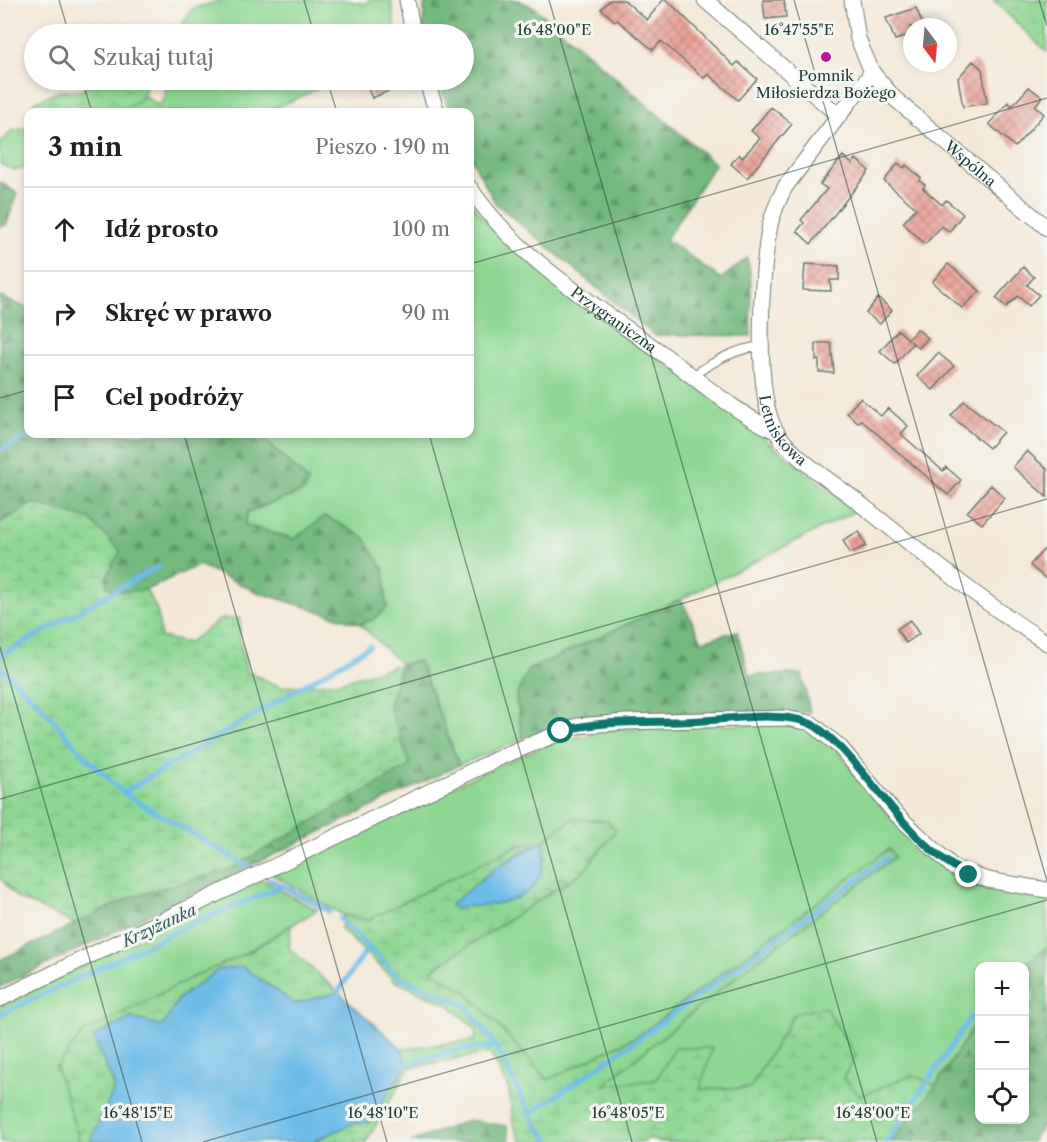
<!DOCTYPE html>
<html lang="pl">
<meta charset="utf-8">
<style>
body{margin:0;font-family:"Libre Caslon Text",serif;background:#f6f6f6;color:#202124}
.controls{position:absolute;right:18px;bottom:18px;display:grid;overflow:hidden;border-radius:12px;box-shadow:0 3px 9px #0003}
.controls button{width:54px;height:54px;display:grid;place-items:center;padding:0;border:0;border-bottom:2px solid #e0e0e0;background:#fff;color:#202124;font:30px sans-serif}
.compass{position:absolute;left:903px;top:18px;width:54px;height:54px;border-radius:50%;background:#fff;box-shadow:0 3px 9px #0003;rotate:164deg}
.stop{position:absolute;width:18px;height:18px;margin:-14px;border:4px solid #0f766e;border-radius:50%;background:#fff}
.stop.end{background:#0f766e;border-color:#fff;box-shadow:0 2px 6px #0008}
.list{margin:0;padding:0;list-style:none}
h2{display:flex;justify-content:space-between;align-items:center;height:78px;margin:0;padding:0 24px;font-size:26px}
h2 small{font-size:20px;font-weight:400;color:#757577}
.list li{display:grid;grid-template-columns:39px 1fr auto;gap:18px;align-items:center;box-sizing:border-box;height:84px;padding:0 24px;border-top:2px solid #e0e0e0}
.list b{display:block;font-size:22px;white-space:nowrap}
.list em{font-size:20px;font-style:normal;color:#757577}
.icon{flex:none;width:33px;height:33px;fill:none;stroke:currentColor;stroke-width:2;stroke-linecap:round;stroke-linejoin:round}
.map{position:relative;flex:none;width:1047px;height:1142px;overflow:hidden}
.search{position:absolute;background:#fff;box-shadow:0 3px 9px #0003;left:24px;top:24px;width:450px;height:66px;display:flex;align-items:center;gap:15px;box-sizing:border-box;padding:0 21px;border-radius:33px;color:#757577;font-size:22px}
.panel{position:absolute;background:#fff;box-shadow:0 3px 9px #0003;left:24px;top:108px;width:450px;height:330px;border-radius:12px}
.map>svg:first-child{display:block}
.grass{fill:#8fd893;stroke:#578a64;stroke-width:1.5}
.forest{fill:url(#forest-firs);stroke:#497a58;stroke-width:1.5}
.wetland{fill:url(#wetland-marsh);stroke:#578a64;stroke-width:1.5}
.park{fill:url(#park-tufts);stroke:#578a64;stroke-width:1.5}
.water{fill:#6dbbe7;stroke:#467c8e;stroke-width:1.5}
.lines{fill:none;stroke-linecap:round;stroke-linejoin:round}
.stream{stroke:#6dbbe7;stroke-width:5}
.building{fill:url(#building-cross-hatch)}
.service-casing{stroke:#6a796d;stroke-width:10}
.minor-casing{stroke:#6a796d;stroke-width:17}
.service{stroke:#fff;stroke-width:8}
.minor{stroke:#fff;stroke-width:15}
.route{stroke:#0f766e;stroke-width:8}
.ticks{fill:none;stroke:#1f3d34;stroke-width:1.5;stroke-opacity:0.45}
.poi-dot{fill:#b5179e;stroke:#f6f6f2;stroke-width:2}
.labels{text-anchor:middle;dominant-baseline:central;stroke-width:6;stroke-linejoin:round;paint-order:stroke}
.poi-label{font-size:15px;fill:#1f3d34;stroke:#f6f6f2}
.street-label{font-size:15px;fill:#1f3d34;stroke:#f6f6f2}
.water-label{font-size:16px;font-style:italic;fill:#325c61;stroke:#f6f6f2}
.ticks-label{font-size:15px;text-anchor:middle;fill:#1f3d34;stroke:#f6f6f2;stroke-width:6;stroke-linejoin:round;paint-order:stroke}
</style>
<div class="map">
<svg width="1047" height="1142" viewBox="0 0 1047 1142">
<defs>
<pattern id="forest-firs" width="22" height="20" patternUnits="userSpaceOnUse" patternTransform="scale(1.5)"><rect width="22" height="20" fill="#73b87d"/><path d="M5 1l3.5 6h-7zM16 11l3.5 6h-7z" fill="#5e9767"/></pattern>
<pattern id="wetland-marsh" width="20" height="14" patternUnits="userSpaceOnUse" patternTransform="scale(1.5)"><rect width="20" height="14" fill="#8fd893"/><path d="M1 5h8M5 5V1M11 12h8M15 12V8" fill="none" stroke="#7bba7f"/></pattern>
<pattern id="park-tufts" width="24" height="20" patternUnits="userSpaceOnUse" patternTransform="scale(1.5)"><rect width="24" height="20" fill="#8fd893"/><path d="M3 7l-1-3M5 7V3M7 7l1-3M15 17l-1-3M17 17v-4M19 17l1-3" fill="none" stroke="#7bba7f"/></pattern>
<pattern id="building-cross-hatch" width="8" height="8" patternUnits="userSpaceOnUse" patternTransform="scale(1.5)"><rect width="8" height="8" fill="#eba297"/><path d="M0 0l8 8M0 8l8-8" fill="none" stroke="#be857c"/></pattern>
</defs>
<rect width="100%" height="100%" fill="#f6f6f2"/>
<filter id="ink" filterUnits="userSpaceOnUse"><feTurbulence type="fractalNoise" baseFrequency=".0167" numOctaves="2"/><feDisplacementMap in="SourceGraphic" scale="12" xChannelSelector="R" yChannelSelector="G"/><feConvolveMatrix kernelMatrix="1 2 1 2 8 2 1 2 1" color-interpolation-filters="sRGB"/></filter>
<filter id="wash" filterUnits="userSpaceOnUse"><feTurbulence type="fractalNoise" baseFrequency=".008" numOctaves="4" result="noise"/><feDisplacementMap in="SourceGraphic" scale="24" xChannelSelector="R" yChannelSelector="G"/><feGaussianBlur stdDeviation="1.35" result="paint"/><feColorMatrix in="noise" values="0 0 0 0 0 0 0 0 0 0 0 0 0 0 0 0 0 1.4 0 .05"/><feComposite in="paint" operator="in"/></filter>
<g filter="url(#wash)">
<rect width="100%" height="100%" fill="#f4e9d8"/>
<path class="grass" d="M223,0H346L367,4L368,0H391L396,33L176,34L192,9Z
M164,80H338L266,112H105L136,103L144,96L160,106L166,91Z
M28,128V168L13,170L0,164V143L12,131Z
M470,202C509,253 573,294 625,333C703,391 780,449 855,511L681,599L528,670L516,697L523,739L459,765L419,661L401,664L360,624L374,619L295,539L245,525L248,512L305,491L308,481L259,434H470Z
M782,723L808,727L837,750L887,814L950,875L979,888L1047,898V947L1027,962L1037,999L1025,1012L1024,966H980L979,1018L936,1085L912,1075L860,1097L843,1078L856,1056L848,1044L794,1015L750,1088L699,1089L711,1048H675L657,1080L602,1086L753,963L894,857L889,849L639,1035L548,1080L467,992L430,970L584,871L572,820L544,841L518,845L368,920L343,915L272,874L475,776L548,744L611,729Z
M260,879L317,910L56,1067L80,1142H0V1007Z"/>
<path class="forest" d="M425,0H518L535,8L715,164L666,239L721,279L747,258C754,282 749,310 751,336L654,335L495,203L470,156V112H450L438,80H464V34H422Z
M0,182L17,193L7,224L0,227Z
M0,297L28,308V434H259L308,481L305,491L248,511L245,525L294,539L325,516L364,537L384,570L387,608L374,619L360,624L257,592L199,565L146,590L115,592L107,586L106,578L34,503L0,523Z
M681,599L702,641L737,631L749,675L802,674L810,712L693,716L632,714L574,721L523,739L516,697L528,670Z
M419,661L459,765L0,987V960L131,897L230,869L410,765L389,705L401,664Z
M1047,947V1119L1031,1142H891L936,1085L979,1018L980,1120H1024L1025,1012L1037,999L1027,962Z
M469,1120L507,1126L509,1142H411Z"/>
<path class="wetland" d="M95,80H147C146,85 146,93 142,97C124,120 60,110 34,110V102L60,91H81Z
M34,503L89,519L120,551L106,578L107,586L115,592L146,590L157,610L161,637L188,643L221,619L240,618V640L247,672L281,687L339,682L401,664L389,705L410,765L230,869L131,897L75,924L17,898L0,878V523Z
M572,819L607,821L616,830L584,871L431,970L467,992L548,1080L639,1035L889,849L895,857L753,963L603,1085L656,1080L675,1048H712L700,1089L750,1088L794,1014L825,1007L856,1056L843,1078L860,1096L912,1075L936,1085L891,1142H658L649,1138L640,1142H521L513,1123L509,1090L490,1053L409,1068L366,1142H312L352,1124L407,1064L402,1049L475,1040L476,1029L449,1005L395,981L341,929L343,915L368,920L518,845L536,844L495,868L546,860L544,841Z
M291,925L289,948L338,992L295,1004L243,967L179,998L163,1026L131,1018L94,1037L115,1087L90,1142H80L56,1067L83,1033L193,977L251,951Z"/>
<path class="park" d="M993,0H1047V52Z"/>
<path class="water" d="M544,841C550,904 503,904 454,908L450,905L495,868Z
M243,967L295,1004L338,992L402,1049L407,1064L369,1123L352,1124L312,1142H90L115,1087L93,1037L131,1018L163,1026L179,998L219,969Z"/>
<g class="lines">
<path class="stream" d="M0,450L33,434
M0,656L159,566
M0,667L40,705L84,755L123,793L254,870
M123,793L370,646
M268,879L283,886
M340,919L399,977L465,1005L496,1046L530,1114L549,1142
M338,992L367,949
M0,1015L190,925L283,886L329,911
M407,1064L458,1050L496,1046
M530,1114L644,1035L887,858
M887,1142L971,1017"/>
</g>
<g id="blocks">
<path class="building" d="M610,0H624L647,20L663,0H667L734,66L738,62L757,79L738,100L708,74L704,78L661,41L653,50L617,20L615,21L601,9Z
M763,0H784L786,17L765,19Z
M916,8L924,27H910L912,34L895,40L886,18Z
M973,61L982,69L987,103L963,107L958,78Z
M364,80H415L372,98Z
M1029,87L1042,97L1035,106L1044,114L1015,147L989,124L1008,102L1012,106Z
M771,107L792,124L747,178L731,164L739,154L742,158L760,138L751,131Z
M843,156L852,164L856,159L869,171L811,244L797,231L804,223L801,220L827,189L820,184Z
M898,163L904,168L906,165L921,178L920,181L925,185L923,188L942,205L946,200L963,214L949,232L942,226L925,244L903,223L916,208L884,181Z
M805,264L839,266V280H830L831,291L803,290Z
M948,264L980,291L962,308L932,282Z
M1023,267L1034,277L1027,285L1039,295L1029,306L1018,296L1006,307L996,298Z
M878,298L892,310L880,324L866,313Z
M917,329L928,338L919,348L910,341L913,343L895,364L880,351L898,330L908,339Z
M816,343H831L834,373L819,372V360H816Z
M938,353L954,366L933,390L917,376Z
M860,398L881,416L888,408L908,426L901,434L943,471L946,467L961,480L948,495L861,420L858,423L847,413Z
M964,401L1003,432L989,448L951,416Z
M1027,451L1047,469V497L1013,467Z
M991,485L1005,498L982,524L967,512Z
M859,531L866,546L850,553L843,540Z
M1047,546V580L1030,565Z
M910,620L919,634L906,643L897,629Z"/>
</g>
</g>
<g filter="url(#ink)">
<use href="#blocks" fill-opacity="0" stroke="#6a796d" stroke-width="1.5"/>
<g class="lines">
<g class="service-casing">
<path id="service" d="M692,376C715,361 734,349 762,346"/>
</g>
<g class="minor-casing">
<g id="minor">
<path d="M407,0L413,34"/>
<path d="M705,0L838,115"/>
<path id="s1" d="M852,0L858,39L872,72L894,98L1047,228"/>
<path id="s2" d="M872,72L785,187C779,199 773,212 770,225C761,268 753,397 777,433C795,459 828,479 853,498C916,548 979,600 1047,643"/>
<path d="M426,80L437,112"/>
<path id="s3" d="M470,188C517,259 599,307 667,357C702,383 736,413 777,432"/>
<path d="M0,999L505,755L577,726L626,722L785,718L811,723L840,747L894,812L954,868L988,880L1047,890"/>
</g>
</g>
<use href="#service" class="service"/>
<use href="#minor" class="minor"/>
</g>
</g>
<g class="lines" filter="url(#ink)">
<path class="route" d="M561,731C604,719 649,723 693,721C725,720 783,710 811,724C821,728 832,740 840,747C882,790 913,848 969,875"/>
</g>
<path class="ticks" d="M59,0L69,34M304,0L314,34M549,0L877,1142M794,0L1047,881M1039,0L1047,26M82,80L92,112M327,80L337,112M470,264L1047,98M0,398L28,390M184,434L387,1142M429,434L632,1142M0,647L142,1142M0,799L1047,499M203,1142L1047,900"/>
<circle class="poi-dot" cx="826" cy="57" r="6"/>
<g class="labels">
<g class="poi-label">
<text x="826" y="75">Pomnik<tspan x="826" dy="17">Miłosierdza Bożego</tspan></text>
</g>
<g class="street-label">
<text stroke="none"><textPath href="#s1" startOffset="210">Wspólna</textPath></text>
<text stroke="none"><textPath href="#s3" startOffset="196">Przygraniczna</textPath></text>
<text stroke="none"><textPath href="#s2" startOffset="396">Letniskowa</textPath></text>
</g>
<g class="water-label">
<text transform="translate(159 925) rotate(-25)">Krzyżanka</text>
</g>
</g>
<g class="ticks-label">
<text x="554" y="35">16°48'00"E</text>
<text x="799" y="35">16°47'55"E</text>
<text x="138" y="1118">16°48'15"E</text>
<text x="383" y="1118">16°48'10"E</text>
<text x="628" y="1118">16°48'05"E</text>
<text x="873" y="1118">16°48'00"E</text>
</g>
</svg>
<div class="controls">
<button>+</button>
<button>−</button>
<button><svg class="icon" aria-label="locate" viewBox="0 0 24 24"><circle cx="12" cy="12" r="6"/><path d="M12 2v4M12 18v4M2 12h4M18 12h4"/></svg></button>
</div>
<svg class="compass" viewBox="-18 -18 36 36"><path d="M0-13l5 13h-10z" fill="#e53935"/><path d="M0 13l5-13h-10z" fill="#757577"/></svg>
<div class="stop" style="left:561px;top:731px"></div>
<div class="stop end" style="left:969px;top:875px"></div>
<div class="search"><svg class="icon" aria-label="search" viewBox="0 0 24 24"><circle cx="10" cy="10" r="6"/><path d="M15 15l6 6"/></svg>Szukaj tutaj</div>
<section class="panel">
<h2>3 min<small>Pieszo · 190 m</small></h2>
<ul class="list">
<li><svg class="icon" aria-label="ahead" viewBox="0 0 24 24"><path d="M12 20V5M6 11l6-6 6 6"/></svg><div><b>Idź prosto</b></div><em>100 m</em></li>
<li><svg class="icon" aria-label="right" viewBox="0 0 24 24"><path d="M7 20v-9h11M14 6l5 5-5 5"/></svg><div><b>Skręć w prawo</b></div><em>90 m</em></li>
<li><svg class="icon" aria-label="arrive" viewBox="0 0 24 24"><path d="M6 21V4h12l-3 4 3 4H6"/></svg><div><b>Cel podróży</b></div></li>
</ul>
</section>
</div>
